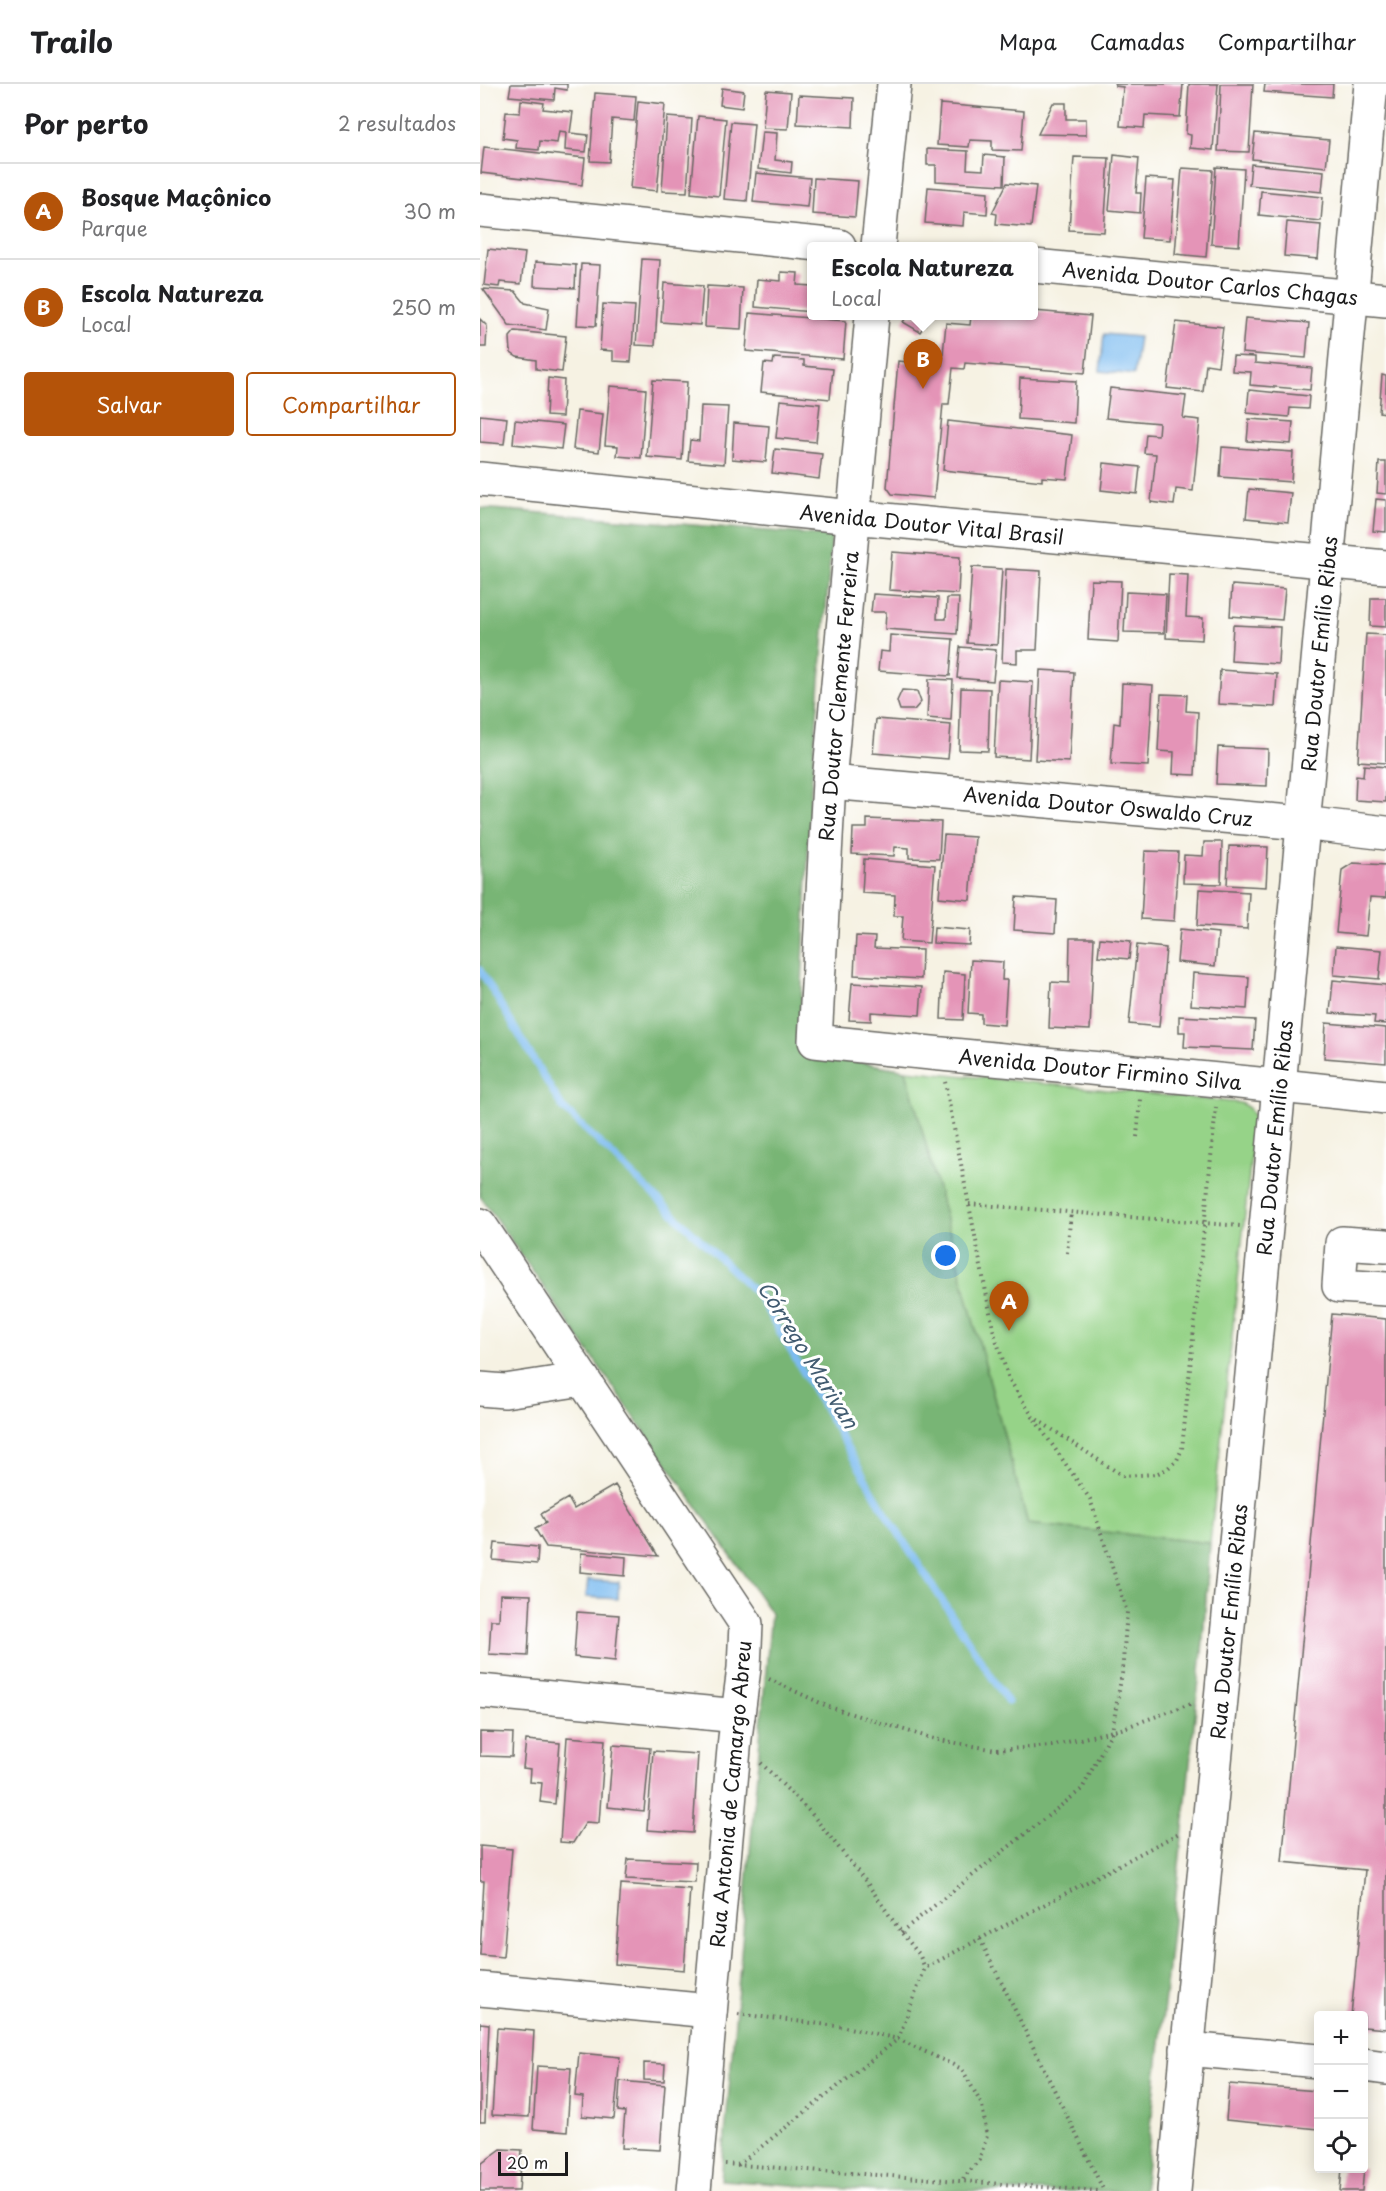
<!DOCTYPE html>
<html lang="pt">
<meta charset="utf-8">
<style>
body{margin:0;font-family:"Playpen Sans",sans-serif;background:#f6f6f6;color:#202124}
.controls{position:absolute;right:18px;bottom:18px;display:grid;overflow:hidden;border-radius:6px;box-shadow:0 3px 15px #0003}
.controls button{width:54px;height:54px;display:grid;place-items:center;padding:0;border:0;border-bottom:2px solid #e0e0e0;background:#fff;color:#202124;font:30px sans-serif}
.scale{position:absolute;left:18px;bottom:15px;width:70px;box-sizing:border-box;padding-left:6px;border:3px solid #1c1c1c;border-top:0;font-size:16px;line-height:21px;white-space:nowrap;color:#1c1c1c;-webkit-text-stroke:4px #fff;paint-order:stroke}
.you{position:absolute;left:466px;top:1172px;width:21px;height:21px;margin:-15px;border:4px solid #fff;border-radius:50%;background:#1a73e8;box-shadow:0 0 0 9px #1a73e833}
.badge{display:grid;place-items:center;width:39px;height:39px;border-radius:50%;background:#b45309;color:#fff;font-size:20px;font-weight:700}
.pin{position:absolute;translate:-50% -50px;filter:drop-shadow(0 2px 3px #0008)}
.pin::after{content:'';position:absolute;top:32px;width:21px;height:18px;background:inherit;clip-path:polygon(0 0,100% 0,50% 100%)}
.popup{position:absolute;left:327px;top:158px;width:231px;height:78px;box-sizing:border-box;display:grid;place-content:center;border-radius:6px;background:#fff;filter:drop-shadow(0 2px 4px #0005);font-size:20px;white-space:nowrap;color:#757577}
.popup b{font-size:22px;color:#202124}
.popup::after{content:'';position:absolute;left:50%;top:100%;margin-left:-12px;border:12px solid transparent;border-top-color:#fff}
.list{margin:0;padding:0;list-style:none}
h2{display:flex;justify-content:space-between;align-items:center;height:78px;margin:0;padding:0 24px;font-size:26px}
h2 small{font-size:20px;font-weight:400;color:#757577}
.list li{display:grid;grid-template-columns:39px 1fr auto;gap:18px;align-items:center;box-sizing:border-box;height:96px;padding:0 24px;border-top:2px solid #e0e0e0}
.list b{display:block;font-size:22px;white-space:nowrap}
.list p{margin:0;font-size:20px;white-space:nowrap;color:#757577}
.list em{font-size:20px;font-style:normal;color:#757577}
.actions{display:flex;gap:12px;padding:18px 24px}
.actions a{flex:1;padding:14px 0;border:2px solid #b45309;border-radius:6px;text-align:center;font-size:21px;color:#b45309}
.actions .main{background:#b45309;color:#fff}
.icon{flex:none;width:33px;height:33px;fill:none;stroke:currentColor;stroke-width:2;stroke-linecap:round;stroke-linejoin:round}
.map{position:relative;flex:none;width:906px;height:2107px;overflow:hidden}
header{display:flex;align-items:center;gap:36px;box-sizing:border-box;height:84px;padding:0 30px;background:#fff;border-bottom:2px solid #e0e0e0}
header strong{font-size:28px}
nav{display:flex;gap:33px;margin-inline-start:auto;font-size:21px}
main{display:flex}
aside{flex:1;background:#fff}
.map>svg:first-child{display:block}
.green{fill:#96d388;stroke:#597852;stroke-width:1.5}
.forest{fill:#78b574;stroke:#4a6848;stroke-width:1.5}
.water{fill:#7cbbf0;stroke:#4c6c86;stroke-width:1.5}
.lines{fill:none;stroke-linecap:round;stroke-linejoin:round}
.stream{stroke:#7cbbf0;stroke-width:7}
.building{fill:#e494b7}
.minor-casing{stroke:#686762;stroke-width:36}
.path{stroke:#686762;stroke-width:4;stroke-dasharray:1.5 4.5;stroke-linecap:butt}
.minor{stroke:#fff;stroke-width:33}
.labels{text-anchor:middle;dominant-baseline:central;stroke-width:6;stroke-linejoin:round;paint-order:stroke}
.street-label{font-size:20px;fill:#1c1c1c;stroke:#fff}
.water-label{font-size:21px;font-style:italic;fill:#425c71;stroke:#fff}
</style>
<header>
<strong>Trailo</strong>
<nav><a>Mapa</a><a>Camadas</a><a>Compartilhar</a></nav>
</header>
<main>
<aside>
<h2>Por perto<small>2 resultados</small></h2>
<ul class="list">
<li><span class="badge">A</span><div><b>Bosque Maçônico</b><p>Parque</p></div><em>30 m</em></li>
<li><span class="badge">B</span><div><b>Escola Natureza</b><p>Local</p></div><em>250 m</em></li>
</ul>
<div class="actions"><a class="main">Salvar</a><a>Compartilhar</a></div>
</aside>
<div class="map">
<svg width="906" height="2107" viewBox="0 0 906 2107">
<rect width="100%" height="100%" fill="#fff"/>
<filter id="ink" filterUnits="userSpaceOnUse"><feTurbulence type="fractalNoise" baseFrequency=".0167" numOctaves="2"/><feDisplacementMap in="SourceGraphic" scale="12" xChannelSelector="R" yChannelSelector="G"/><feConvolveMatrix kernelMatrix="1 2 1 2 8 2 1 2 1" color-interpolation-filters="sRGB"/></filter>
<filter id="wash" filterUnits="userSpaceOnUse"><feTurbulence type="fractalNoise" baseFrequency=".008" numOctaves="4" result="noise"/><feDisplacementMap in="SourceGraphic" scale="24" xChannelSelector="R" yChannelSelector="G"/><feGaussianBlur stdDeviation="1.35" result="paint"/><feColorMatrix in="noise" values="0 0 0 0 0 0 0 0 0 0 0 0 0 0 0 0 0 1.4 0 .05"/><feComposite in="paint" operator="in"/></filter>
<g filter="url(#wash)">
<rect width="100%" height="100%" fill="#f6f2e3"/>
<path class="green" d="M319,968L426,986L761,1019L769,1024L775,1035L730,1459L722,1568L291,1529Z"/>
<path class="forest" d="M0,424L352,452L331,705L319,968L426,986L548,1440L730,1459L722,1568L664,2107H395L241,2096L291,1529L0,1112Z"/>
<path class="water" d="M624,250L659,253L654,291L620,287Z
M108,1496L139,1498L138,1515L106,1513Z"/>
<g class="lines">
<path class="stream" d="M0,886L82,1023L278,1211L408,1433L528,1618"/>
</g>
<g id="blocks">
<path class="building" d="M31,0H87V6L75,4L74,16L29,12Z
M635,0H703L700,33L665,31L664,44L640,42L643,3L635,2Z
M709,0H738L733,66L710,64L711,51L706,50Z
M741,0H773L769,68L738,67Z
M785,0H853L852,13L784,8Z
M242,4L264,7L262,24L240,21Z
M286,6L311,8L308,45L283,44Z
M115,9L156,12L154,37L132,35L129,78L110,77Z
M319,11L374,14L373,43L317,40Z
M41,16L64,19L63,25L93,28L90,49L108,51L106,68L85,66L86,48L79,47L77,59L60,57L59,66L36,64L37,56L23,54L26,28L40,29Z
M158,17L185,20L177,107L150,104Z
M573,19H586V35H606V51L558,50Z
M460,20L544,27L541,67L512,66V57L490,56L489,63L457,61Z
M218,32L246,35L239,112L211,109Z
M187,33L212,35L207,108L182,107Z
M251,38L274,40L267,117L244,115Z
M282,48L297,49L295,76L312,78L311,89L278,85Z
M775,49L849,56L846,83L772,75Z
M4,63L105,74L102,101L1,89Z
M447,65L488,67L487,85L503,86L504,71L525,73L524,101L456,97V81H447Z
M634,71L659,74L656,109H661L660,129L629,126Z
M594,73L629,74L624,148L589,146Z
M771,80L844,87L842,108L769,101Z
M736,83L764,85L759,162L731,160Z
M702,84L733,86L726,173L695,170Z
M276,89L330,94L327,123L273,118Z
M334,94L378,97L375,133L332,130Z
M666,94L695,96L690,156L661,154Z
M527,99L556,102L551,143L516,140L517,130L512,129Z
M448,103L508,108L507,130L484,128L483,142L445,139Z
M781,107L843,113L841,137L779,131Z
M807,138L841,141L838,175L804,172Z
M8,165L45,169L41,200L20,198L19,203L4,201Z
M162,175L180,176L175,262L156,261Z
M55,178L96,181L95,204L54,202Z
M101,180L120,181L116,242L97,241Z
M301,188L318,189L317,201L332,202V228L275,223L277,195L301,197Z
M184,199L223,202L220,241L181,238Z
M227,202L263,204L261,245L225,243Z
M3,205L35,207L45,219L69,224L66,246L29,241Z
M123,220L155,222L151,278L133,277V267L120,266Z
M554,227L611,232L605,289L485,279L484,285L473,284L469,320H463L454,414L412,410L407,403L418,277L462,281L466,239L490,241L491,232H554Z
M269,229L366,237L363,275L266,267Z
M427,232H451L440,248L423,238Z
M765,234L829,239L826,274L762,269Z
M0,235L7,242L6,263H0Z
M696,238L743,243L738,282L726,280L723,308L687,304Z
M35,247L86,252L82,288L56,285V276L37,273L31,269L30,253Z
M753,272L775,273V279L832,284L830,306L770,301L771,288L752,287Z
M294,274L324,276V282L353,285L350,315L281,308L284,279L293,280Z
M902,291L906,292V329L899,328Z
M68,294L84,296L82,333L66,332Z
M540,294L596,297L594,339L538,335Z
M173,296L207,298L202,376L167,373Z
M130,302L166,305L161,374L137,372L138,362L125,361Z
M630,304L706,312L703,334L720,336L713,407L696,405L694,421L671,418L676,370L664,369L666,350L678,351L679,339L626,334Z
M769,306L829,312L828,325L810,324L809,333L767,329Z
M300,316L340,320L336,358L296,354Z
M221,322L248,323L244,380L208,377L210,356L219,357Z
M97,327L123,330L119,368L93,365Z
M0,331L27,334L24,360L0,358Z
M769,335L813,338L811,360L767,357Z
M35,336L84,341L81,365L33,360Z
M468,337L592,351L587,395L562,393V397L463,386Z
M254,339L289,342L286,378L252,375Z
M742,363L813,368L811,398L740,393Z
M295,365L342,370L339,395L292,389Z
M899,378H906V410L897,409Z
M624,379L660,383L657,410L621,406Z
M769,405L811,409L808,438L766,434Z
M896,415L906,416V448L893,447Z
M412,468L480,473L478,510L409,506Z
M492,483L522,485L517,561L487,559Z
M526,485L561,487L557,566H537V579L522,578Z
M689,490L708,491L706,533L723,534L722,556L686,554Z
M611,496L641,497L638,558L608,556Z
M752,501L805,505L802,536L750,532Z
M646,508L686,510L684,549L644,548Z
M393,510L458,514L457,535H466L467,514H479L477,550L405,545L406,528H391Z
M891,514H906V543L890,542Z
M753,541L800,543L798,580L751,577Z
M886,550L906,551V679L878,677Z
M410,551L473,555L470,592L398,587L400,567L409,568Z
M480,563L516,566L513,597L477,594Z
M560,586L594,588L589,678L555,676Z
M740,586L797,590L795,623L738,620Z
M449,595L473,596L471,636L447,634Z
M518,596L553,598L549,675L514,673Z
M642,599L673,601L668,682L631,680L634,639L640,640Z
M481,604L510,605L508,667L479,666Z
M422,606L437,607L441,618L434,626H420L417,617Z
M681,610L707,611L706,627L718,628L715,691L693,690L694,668L678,667Z
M396,635L471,641L468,675L393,669Z
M738,663L788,665L787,702L736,700Z
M884,681L906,683V718L875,716L876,692L883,693Z
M387,735L461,738L459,775L429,774V764L415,763L414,772L372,770L373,744H387Z
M464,751L495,753L490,816L459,813Z
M724,758H742L741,800L703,799L704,771L723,772Z
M749,762L788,763L786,803L747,801Z
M665,767L698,768L694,837L661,835Z
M384,775L455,781L449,859L421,857L423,832H414L415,811L382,809Z
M873,779L906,781V814L890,813L886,852L856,849L862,786Z
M719,805L769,808L767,845L717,842Z
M536,813L577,816L575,849L534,846Z
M454,843L490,846L489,861L453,859Z
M700,845L738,849L735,882L697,878Z
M376,852L395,853L394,864L442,866L441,895L374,891Z
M590,854H614L610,946L569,944L571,898L589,899Z
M620,854L651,857L649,875L618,872Z
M657,861L686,864L679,943L649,940Z
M856,862L902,866L899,895L854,891Z
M491,876L523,878L522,896H527L524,941L501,939V930L488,929Z
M463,888L485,890L483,936L461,935Z
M713,889L769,893L767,925L711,921Z
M853,896L906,901V940L894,939L895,932L850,929Z
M372,899L442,903L440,931L391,928V937L369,936Z
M699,932L775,936L773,966L704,963L705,948H699Z
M846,939L906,944V979L844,974Z
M852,1230L906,1235V1945L884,1943V1932H871L885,1786L802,1778Z
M135,1401L178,1472L66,1463L55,1445L66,1439L61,1430L88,1414L94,1425Z
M15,1459L58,1463L57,1480L13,1476Z
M101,1469L146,1473L145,1492L100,1488Z
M20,1510L51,1511L48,1572L9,1570L11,1536H19Z
M97,1528L139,1531L135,1577L94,1573Z
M0,1648L33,1649L32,1673L0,1672Z
M87,1653L125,1656L119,1739L106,1738L93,1759L80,1758Z
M46,1656L80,1659L75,1720L60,1718L62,1699L50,1698L51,1685L43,1684Z
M133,1661L170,1664L164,1727L128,1723Z
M173,1667L218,1670L213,1749L167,1746Z
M0,1762L32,1765L23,1873L0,1871L4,1797H0Z
M148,1775L216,1778L215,1798L146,1795Z
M141,1800L210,1805L204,1886L135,1880Z
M0,1939L9,1940L5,2038H0Z
M17,1944L54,1947L49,2033L12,2031Z
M99,1969L140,1973L134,2035L102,2032L103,2013L95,2012Z
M164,1979L185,1980L184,1997L164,1996Z
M57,1982L91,1984L87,2048L53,2045Z
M140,1997L185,2001L180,2066L142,2064L145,2028L138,2027Z
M749,2000L838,2007V2045L746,2036Z
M21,2065L42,2066L39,2107H0L1,2080Z
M862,2084H884L882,2107H860Z"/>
</g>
</g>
<g filter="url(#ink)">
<use href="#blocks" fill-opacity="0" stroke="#686762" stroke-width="1.5"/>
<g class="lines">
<g class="minor-casing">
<g id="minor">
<path d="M0,126L359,162"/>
<path d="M398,162L414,0"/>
<path id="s1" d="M554,182L906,216"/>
<path id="s2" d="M392,232L349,698L335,957C525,978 716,992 906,1013"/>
<path id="s3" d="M0,395L373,433L906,483"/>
<path id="s4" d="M349,698L822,739L906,749"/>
<path d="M0,1141L266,1540L264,1584L255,1654L214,2107"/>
<path d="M906,1162L862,1159L859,1202L906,1205"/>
<path d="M0,1305L25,1307L103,1295"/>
<path d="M0,1607L258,1632"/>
<path d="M0,1905L230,1927"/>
<path d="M707,1965L838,1977"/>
<path d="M884,1981L906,1984"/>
<path id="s5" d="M694,2107L786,1144L891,0"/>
</g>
</g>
<path class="path" d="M465,998L514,1249L529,1295L553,1333L643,1392L676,1390L687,1385L697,1376L702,1365L736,1023
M657,1053L660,1015
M489,1120L761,1142
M587,1169L591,1128
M289,1595L349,1623L454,1655L516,1666L571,1662L641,1645L713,1619
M281,1679L331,1729L387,1799L421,1848L439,1870L445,1884
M421,1848L602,1705L632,1647L642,1589L647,1528L610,1415L555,1336
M500,1855L624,2107
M258,1930L365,1943L418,1955L482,1985L502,2021L507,2052L499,2076L481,2097
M245,2080L618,2107
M258,2081L418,1955L445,1884L701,1748"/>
<use href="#minor" class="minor"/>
</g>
</g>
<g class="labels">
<g class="street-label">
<text stroke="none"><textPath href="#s1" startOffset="177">Avenida Doutor Carlos Chagas</textPath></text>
<text stroke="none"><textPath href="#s3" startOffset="454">Avenida Doutor Vital Brasil</textPath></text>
<text stroke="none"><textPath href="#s5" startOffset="1544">Rua Doutor Emílio Ribas</textPath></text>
<text transform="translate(358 612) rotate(-85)">Rua Doutor Clemente Ferreira</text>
<text stroke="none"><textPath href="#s4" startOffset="280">Avenida Doutor Oswaldo Cruz</textPath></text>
<text stroke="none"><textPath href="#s2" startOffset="1014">Avenida Doutor Firmino Silva</textPath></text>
<text stroke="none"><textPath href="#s5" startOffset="1058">Rua Doutor Emílio Ribas</textPath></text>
<text stroke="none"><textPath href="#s5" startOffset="572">Rua Doutor Emílio Ribas</textPath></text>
<text transform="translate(250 1710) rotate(-85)">Rua Antonia de Camargo Abreu</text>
</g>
<g class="water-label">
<text transform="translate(329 1270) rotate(58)">Córrego Marivan</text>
</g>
</g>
</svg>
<div class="controls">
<button>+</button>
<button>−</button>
<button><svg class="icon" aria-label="locate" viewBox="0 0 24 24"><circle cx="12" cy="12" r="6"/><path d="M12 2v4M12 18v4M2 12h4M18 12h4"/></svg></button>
</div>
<div class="scale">20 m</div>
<div class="you"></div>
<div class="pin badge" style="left:529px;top:1247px">A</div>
<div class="pin badge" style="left:443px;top:305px">B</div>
<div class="popup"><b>Escola Natureza</b>Local</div>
</div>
</main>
